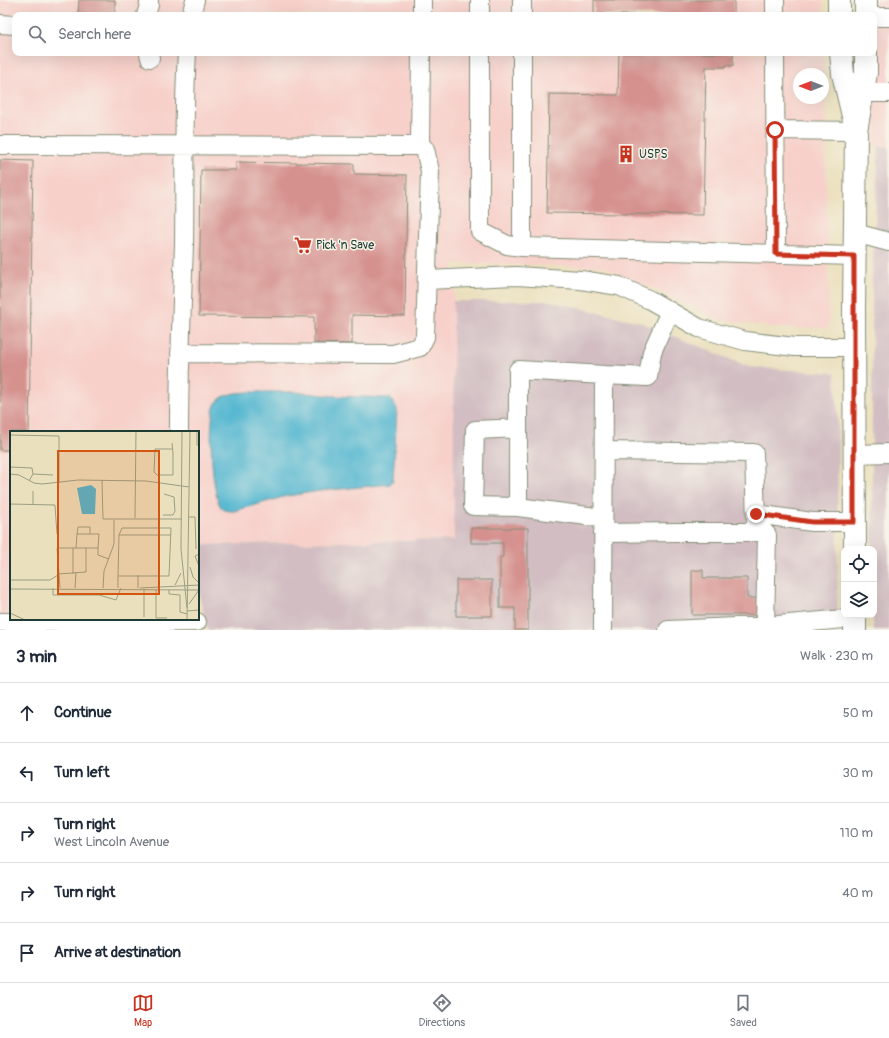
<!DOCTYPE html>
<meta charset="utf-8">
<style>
body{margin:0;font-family:Pangolin,sans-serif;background:#f6f6f7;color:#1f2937}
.controls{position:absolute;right:12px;bottom:12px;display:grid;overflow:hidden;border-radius:8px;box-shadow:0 4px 16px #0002}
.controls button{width:36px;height:36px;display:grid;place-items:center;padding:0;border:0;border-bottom:1px solid #e0e1e3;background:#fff;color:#1f2937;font:20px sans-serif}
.compass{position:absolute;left:793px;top:68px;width:36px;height:36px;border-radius:50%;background:#fff;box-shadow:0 4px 16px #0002;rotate:270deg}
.stop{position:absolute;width:12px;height:12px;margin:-9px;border:3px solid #c8321e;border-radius:50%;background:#fff}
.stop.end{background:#c8321e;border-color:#fff;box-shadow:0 1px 4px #0008}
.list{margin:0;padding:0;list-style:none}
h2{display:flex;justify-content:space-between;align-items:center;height:52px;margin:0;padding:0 16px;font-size:17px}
h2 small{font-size:13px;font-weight:400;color:#747a83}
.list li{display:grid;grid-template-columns:26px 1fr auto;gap:12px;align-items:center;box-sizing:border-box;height:60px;padding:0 16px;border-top:1px solid #e0e1e3}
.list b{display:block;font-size:15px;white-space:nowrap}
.list p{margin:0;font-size:13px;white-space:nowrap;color:#747a83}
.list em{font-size:13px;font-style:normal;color:#747a83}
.icon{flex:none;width:22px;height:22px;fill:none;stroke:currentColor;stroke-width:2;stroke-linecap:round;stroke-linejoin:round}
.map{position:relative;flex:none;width:889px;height:630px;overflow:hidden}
.search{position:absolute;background:#fff;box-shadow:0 4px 16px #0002;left:12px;right:12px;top:12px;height:44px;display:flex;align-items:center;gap:10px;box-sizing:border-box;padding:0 14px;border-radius:8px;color:#747a83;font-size:15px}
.sheet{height:352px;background:#fff}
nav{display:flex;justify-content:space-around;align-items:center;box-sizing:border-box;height:56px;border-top:1px solid #e0e1e3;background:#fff;font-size:11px;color:#747a83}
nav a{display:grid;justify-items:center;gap:2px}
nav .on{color:#c8321e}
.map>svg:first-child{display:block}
.built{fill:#f7d0ca;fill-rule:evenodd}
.industrial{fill:#d2bec2}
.water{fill:#51b6d0;stroke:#387a82}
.building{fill:#d5918e}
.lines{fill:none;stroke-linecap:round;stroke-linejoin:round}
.minor-casing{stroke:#858e78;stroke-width:20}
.major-casing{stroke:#858e78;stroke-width:24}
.minor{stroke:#fff;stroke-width:18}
.major{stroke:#fff;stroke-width:22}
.route{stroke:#c8321e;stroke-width:5}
.labels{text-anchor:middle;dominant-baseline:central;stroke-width:3;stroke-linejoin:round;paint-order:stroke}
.poi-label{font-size:12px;fill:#1f3d34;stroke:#f7f3e8;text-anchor:start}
.inset-road{fill:none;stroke:#999f86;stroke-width:1}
.view{fill:#d45610;fill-opacity:0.15;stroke:#d45610;stroke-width:2}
.inset-edge{fill:none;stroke:#1f3d34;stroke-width:2}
</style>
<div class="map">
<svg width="889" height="630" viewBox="0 0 889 630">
<rect width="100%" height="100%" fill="#f7f3e8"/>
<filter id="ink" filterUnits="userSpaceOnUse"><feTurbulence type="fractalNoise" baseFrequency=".025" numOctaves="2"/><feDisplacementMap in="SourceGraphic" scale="8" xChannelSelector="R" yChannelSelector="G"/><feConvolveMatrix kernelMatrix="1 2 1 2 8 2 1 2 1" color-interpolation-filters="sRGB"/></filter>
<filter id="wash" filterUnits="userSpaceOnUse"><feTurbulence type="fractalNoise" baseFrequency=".012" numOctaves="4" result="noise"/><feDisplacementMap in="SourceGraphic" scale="16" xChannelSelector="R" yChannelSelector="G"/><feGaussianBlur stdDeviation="0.9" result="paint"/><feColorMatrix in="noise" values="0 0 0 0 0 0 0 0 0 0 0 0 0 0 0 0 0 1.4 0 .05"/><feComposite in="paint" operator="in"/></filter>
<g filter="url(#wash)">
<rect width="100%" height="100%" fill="#ebe0bd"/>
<path class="built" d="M0,0H823V15H15V53H824L829,328H776L719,320L662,293L604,267L454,263V540L198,545V432H11V619L0,630ZM799,74H823V98H799Z
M866,0H889V146L856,147L874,53V15Z"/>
<path class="industrial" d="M879,146L889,147V630H873V615H874V549H872V283Z
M453,301H549L640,322L749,367L835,373L838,420L837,630H208L198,590V545L454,540Z"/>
<path class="water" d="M248,392H295L334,396L390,398L397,409L393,480L390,484L320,491L287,496L234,511C229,511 224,511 221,507C211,494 208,420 215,405C222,393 236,393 248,392Z"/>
<g id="blocks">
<path class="building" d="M79,0H115V15L78,14Z
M594,0H734V15H594Z
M619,53H733V66L726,65V67H706L703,215L547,213L549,94L618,95Z
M0,160L33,161L29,432H11V450H0Z
M236,162L354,164V174L407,175L405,316L352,315V344L314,343V317L199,316L201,170H236Z
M471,528H528V630H515V608H500V557H503V543H471Z
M692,570H703V578H747V598H764V615H692Z
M456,580H492V616H456Z"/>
</g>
</g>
<g filter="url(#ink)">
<use href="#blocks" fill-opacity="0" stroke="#858e78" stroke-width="1"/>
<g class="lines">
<g class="minor-casing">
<path id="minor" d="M522,0V15
M146,15L149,5V0
M191,15L195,0
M422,15V0
M480,15V0
M775,15V0
M874,17H889
M0,24L15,25
M149,53L150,58
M480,53V231L507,245L522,247L854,256
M522,53V247
M775,53L776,254
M850,93H889
M775,130L856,131
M0,145L420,146
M855,233L889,242
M427,280L516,276L581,280L619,286L650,300L699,328L745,341L795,347H854
M180,353L393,354L420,347L425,337L430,171L425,149L420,146L421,53
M518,428L475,430L473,506L518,507
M179,432C179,369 182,307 184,244C185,180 183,116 187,53
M604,451L754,453L756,523L767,535L765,626
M854,454L889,453
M756,514L812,522H855
M603,518L518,507V370L604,375
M603,533L677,532H764
M0,622L128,623L197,622
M603,630L604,375L648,377L652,352L670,311
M668,630L778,625L855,618"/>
</g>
<g class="major-casing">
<path id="major" d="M839,0V15
M866,15V0
M841,53L843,74L854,120
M855,549L854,309L856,131L866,73V53
M855,615V630"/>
</g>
<use href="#minor" class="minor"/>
<use href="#major" class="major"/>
</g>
</g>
<g class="lines" filter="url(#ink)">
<path class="route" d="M756,514L812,522H854V256L776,254L775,130"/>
</g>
<defs>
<g id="building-bare" transform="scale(1.38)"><path d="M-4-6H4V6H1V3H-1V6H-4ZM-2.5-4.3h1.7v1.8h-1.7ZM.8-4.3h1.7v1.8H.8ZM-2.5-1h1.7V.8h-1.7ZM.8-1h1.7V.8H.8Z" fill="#c8321e" stroke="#f7f3e8" stroke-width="2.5" paint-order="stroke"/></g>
<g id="supermarket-bare" transform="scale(1.38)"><path d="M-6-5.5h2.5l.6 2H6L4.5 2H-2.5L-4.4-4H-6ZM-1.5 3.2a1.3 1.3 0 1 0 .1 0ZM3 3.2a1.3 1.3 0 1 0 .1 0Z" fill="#c8321e" stroke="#f7f3e8" stroke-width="2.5" paint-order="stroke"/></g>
</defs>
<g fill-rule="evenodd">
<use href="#building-bare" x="626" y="154"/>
<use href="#supermarket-bare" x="303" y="245"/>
</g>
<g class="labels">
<g class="poi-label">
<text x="639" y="154">USPS</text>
<text x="316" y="245">Pick 'n Save</text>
</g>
</g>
<g transform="translate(10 431)">
<rect width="189" height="189" fill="#ebe0bd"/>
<path d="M81,54L86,58L85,83H72L67,57Z" fill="#51b6d0"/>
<path class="inset-road" d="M172,0L171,118L177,177M187,0V14H189M0,4L49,5V52M162,12L163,22V44H147L144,41L145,18H163M0,36L22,37L23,43L19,50M0,43L9,44L24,52L32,53L68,49L136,50L179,56M23,43L43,44M92,49L93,88H172M0,73L45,74L47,103M23,73V60M153,84H163L165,80L164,66L154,63M179,86H185L186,118M125,87L126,0M67,103L68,96H80V103M109,104H161M63,117V143M66,117L67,103H89L88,117M189,123L185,125L189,135M180,136L183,146L189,152M48,143L76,141V117M0,149H40L48,144M165,154L171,142M43,157V164H89L106,169L111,157M50,157L47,117H88V124L99,128M65,157L66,141M93,157L94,140L104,113V89M108,157V145L109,104L112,97H161L159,145H108M128,157V144M130,157L189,154M0,158L189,159M146,159V187H157M159,159V163L170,164V181L177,183M179,173L189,159M177,180L189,179M0,182L15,189M134,186V158M177,189L180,0"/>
<path class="view" d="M48,20H149V163H48Z"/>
<rect width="189" height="189" class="inset-edge"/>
</g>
</svg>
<div class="controls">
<button><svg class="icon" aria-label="locate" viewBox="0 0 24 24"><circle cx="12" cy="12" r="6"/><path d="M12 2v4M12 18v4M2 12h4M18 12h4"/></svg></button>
<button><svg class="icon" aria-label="layers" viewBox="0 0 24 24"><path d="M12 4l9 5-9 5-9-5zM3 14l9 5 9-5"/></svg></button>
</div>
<svg class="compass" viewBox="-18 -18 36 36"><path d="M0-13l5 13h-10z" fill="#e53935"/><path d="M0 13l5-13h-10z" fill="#747a83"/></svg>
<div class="stop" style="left:775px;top:130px"></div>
<div class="stop end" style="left:756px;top:514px"></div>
<div class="search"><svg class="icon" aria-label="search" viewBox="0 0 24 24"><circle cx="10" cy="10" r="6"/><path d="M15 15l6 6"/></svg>Search here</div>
</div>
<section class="sheet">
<h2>3 min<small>Walk · 230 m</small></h2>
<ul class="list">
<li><svg class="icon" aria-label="ahead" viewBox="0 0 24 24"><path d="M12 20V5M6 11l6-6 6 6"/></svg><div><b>Continue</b></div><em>50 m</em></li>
<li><svg class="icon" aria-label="left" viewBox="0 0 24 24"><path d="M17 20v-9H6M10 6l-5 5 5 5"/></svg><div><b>Turn left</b></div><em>30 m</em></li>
<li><svg class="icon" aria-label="right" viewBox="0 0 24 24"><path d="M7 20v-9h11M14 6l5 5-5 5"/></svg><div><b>Turn right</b><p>West Lincoln Avenue</p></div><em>110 m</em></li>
<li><svg class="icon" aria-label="right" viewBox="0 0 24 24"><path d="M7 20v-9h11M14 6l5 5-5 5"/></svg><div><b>Turn right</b></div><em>40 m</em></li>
<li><svg class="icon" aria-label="arrive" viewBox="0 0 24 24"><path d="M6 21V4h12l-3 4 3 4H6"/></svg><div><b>Arrive at destination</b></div></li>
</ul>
</section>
<nav>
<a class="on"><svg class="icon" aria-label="map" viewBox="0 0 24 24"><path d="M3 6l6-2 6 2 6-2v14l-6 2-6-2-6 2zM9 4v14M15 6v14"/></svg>Map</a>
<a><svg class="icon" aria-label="directions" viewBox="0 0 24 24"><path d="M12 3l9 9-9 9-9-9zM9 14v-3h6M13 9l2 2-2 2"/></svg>Directions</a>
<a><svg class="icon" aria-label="saved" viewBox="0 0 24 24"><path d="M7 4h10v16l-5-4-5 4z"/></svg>Saved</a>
</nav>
